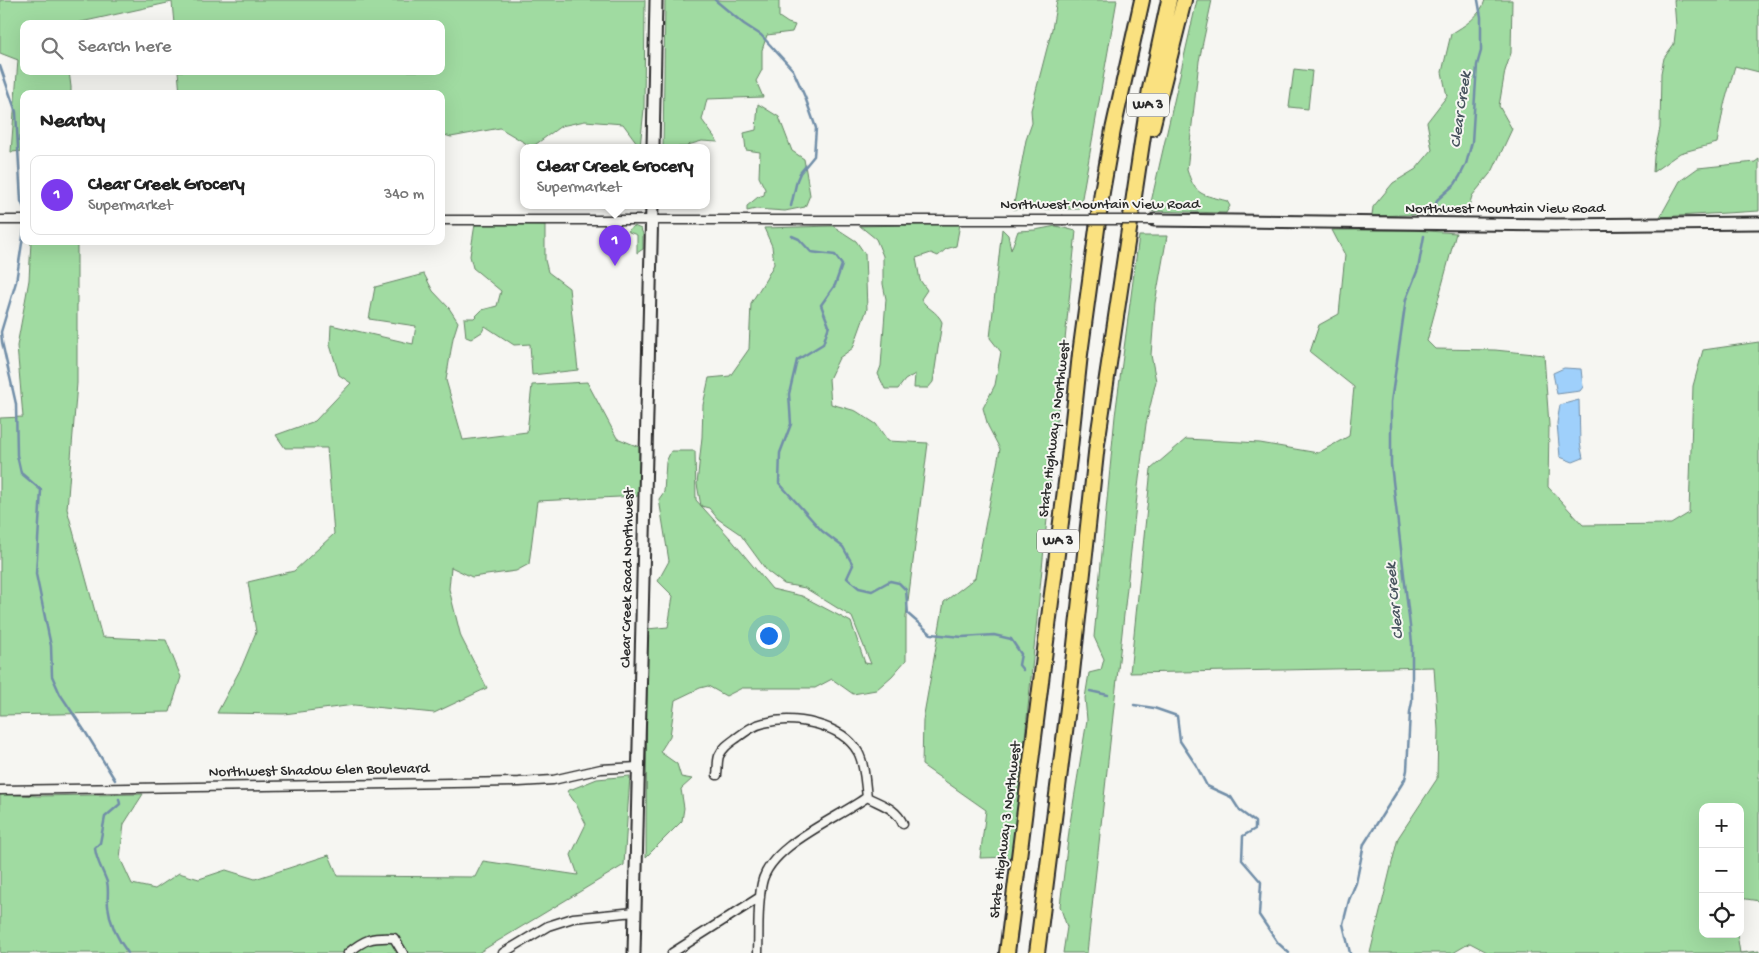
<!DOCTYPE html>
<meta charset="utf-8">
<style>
body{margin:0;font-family:"Gochi Hand",sans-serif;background:#f6f6f6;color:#222}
.controls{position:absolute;right:15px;bottom:15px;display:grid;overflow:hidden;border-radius:10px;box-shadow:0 5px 20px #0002}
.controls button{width:45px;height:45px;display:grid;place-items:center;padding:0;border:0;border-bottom:1px solid #e0e0e0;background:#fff;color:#222;font:25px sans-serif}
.you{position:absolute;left:768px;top:635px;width:18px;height:18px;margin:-12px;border:4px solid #fff;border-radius:50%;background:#1a73e8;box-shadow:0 0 0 8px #1a73e833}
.badge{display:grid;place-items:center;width:32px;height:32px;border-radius:50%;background:#7c3aed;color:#fff;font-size:16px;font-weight:700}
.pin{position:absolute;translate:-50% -41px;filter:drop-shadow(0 1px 2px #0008)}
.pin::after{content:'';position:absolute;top:26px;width:18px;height:15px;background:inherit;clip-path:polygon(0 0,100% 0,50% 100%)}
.popup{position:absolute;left:520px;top:144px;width:190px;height:65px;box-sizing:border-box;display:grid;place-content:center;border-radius:10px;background:#fff;filter:drop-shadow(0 1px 4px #0005);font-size:16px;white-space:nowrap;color:#767676}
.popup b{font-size:19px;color:#222}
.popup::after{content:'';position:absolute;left:50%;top:100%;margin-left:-10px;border:10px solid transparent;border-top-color:#fff}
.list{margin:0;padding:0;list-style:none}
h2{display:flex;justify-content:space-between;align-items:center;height:65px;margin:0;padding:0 20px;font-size:21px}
h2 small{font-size:16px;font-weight:400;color:#767676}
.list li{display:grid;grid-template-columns:32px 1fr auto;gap:15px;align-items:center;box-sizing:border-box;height:80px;margin:0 10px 10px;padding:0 10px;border:1px solid #e0e0e0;border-radius:10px}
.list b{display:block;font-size:19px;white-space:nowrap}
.list p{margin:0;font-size:16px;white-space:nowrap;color:#767676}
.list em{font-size:16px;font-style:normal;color:#767676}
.icon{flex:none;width:28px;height:28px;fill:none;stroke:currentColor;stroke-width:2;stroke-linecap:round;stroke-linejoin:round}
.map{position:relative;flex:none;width:1759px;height:953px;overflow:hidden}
.search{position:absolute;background:#fff;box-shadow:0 5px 20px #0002;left:20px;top:20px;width:425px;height:55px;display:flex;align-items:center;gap:12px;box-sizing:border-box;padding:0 18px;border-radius:10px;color:#767676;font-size:19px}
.panel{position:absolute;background:#fff;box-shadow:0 5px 20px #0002;left:20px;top:90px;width:425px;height:155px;border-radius:10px}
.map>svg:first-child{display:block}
.green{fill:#a0dba1;stroke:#668366}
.water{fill:#9fd0fb;stroke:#718ea8}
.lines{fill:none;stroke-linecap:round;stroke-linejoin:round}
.stream{stroke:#718ea8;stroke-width:2.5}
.street-casing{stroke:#2b2b2b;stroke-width:11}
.secondary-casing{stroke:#2b2b2b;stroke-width:15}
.highway-casing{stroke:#2b2b2b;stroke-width:18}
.street{stroke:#f6f6f2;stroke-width:8}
.secondary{stroke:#f6f6f2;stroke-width:11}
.highway{stroke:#fae180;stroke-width:14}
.street-bridge-casing{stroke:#2b2b2b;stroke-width:11;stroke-linecap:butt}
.street-bridge{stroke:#f6f6f2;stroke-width:8}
.labels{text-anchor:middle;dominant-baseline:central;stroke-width:4;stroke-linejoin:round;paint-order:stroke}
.shield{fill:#f6f6f2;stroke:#686867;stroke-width:1}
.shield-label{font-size:14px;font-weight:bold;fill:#2b2b2b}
.street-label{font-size:15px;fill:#2b2b2b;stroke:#f6f6f2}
.water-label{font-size:16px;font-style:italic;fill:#48545f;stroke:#f6f6f2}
</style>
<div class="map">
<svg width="1759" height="953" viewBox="0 0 1759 953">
<rect width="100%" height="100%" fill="#f6f6f2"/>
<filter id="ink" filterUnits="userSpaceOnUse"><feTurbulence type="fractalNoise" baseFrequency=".02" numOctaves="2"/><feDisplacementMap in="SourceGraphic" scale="10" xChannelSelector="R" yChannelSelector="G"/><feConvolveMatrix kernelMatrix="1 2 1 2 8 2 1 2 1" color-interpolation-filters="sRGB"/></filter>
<g filter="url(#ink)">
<path class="green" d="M0,0H645L644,109L640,147L623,124L585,121L561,126L532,147L500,128L451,137L441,134V94H180L178,71H441V24H174L172,2L72,24H24V71H69L71,87V94H24V151L11,152L18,60L0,53Z
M665,0H779V17L788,23L795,25L792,32L767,35L762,50V70L756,81L763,97L707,99L702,120L718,142L702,141L688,145L687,147H663Z
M1057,0H1117L1080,209H1013L1026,140L1032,123L1031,110L1052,29Z
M1197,0H1212L1199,61L1187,170C1196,197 1202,194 1227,201L1230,206L1226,213L1149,211Z
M1485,0H1512L1511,53L1505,71L1499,106L1512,129L1493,170L1472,196L1467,213L1372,216L1373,207L1393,183L1416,169L1432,150L1427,122L1447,96L1442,72L1451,34C1464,26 1481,16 1485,0Z
M1674,0H1759V72L1735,66L1724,105L1717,143L1680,153L1653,172L1654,156L1660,128L1661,73L1664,58L1674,44L1676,26Z
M1294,69L1312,71L1308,109L1289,107Z
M758,104L779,117L792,151L804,159L810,195L805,207L785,211L756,209L747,211V206L758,197L764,195L765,189L759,177L760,152L746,150L744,133L756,130Z
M1759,159V211L1660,217L1680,181L1698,168L1755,162Z
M475,224L545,225V260L548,272L569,288L578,370L532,375L530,344L514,345L485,326L482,332L471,339L466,337L464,318H474L482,310L497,306L501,291L473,268L470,256Z
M960,224L956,246L946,249L938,256L931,253L916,258L920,280L927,290L921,299C927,309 937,311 942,322L933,382L928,388H914L915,374L905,380L898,389H885L878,374L881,366L886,299L883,284V256L876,239L860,226Z
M634,226L641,229L643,234V249L637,253V235L629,232L628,230Z
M833,226L856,241L865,254L867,309L853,348L839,358L829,379L831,404L856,411L876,424L888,441L928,443L906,617V660L892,676L876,690L853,694L832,679L815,688H742L726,696L708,686L700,688L675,700L670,736L660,752L677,764L681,777L692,779L681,789L684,808L682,821L646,857L647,629L668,627L673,596L658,581L669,561L659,499L664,492L666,462L671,451H695L696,500L730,538L772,589L802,596L851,622L865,663L871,664L852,617L805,588L784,584L767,571L740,534L718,519L709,508L701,506L697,484L702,437L703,405L709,378L730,376L749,349L751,303L766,279L774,264L772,246L764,228Z
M1056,226L1076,231L1013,857L980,858L986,810L922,765L923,720L944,602L975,578L1000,449L988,426L983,408L995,385L1001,352L990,338L1002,229L1008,235L1011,250L1018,231L1035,230Z
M1332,230H1413L1456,233L1427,341L1435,349L1495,350L1544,355L1549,425L1548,487L1583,525L1671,524L1689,513L1693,386L1703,350L1759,342V901L1740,898V807H1703V934H1737L1740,953L1759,951V953H1489L1470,943L1453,953H1370L1398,838L1437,779L1438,730L1434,667L1130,673L1151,469L1186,439L1260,443L1318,453L1349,436L1354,387L1310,352L1319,325L1339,314L1345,255Z
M1139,236H1167L1155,303L1151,355L1156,381L1146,424L1138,487L1087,953H1063L1067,927L1060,906L1070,823L1087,720L1085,698L1089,673L1101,670L1104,659L1094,637L1115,416Z
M31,241H77V383L67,509L102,637L166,640L181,677L170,712L0,715V418L23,417L17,346L29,280Z
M424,274L433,291L449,308L458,322L453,338L446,380L463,440L527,432L532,385L587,382L617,438L639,447L640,496L537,501L529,564L516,571L472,577L451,567L449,589L461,637L487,688L434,713L354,705L284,714L217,713L242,666L256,632L248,582L294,571L334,534L327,448H285L276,435L315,421L351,383L339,375L330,345L331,325L413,344L416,326L369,319L375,287Z
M630,776L624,865L478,953H0V794L38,796L143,794L124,824L120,858L132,884L155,889L179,873L199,879L226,870L255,879L329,855L338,876L475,877L483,861L578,875L571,855L586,824L576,804L567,791L597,779Z"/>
<path class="water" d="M1564,368L1581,369L1583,387L1580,391L1557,394L1553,373Z
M1579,400L1580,443L1583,458L1573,462L1560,457L1557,423L1560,405Z"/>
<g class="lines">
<path class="stream" d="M715,0L744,24L761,35L793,70L805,97L816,128L814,156L800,173L797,180L791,206
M0,66L16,112L21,201L24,208
M1434,212L1437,200L1455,184L1460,176L1466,164L1472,142L1477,65L1481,51V17L1478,0
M24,230L16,282L1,332L2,342L16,404L17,455L21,473L41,490L36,574L51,646L52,676L60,694L86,733L115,780
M792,236L799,239L811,252L835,255L842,265L835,285L821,305L829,326L823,344L797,360L789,394L791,424L780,453L779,483L822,531L843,547L853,565L847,578L859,588L872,591L890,581L899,583L906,590L908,614L931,634L962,637L994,635L1011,639L1021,654L1019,665L1023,670
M1090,691L1108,695
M1134,705L1154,708L1177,716L1180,741L1196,765L1207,786L1231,797L1240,811L1255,822V829L1243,836L1242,860L1261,882L1259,915L1278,943L1289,953
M119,799L120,804L105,817L100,843L95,848C96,861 103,870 107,882C109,889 107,898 108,906C110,923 118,940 128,953
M1350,953L1343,924L1349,900L1356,883L1364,844L1405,779L1407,770L1410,712L1412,702V643L1391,464V402L1406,299L1418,269L1424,236"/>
<g class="street-casing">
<path id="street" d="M0,220H24
M441,220H1062
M717,775C718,769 717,762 719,756C723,747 730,743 738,737C746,731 754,725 764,723C794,715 842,724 858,752C865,765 865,783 867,797
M0,790L519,782L553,780L601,769L638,767
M867,797C882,805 896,808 903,824
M348,953C365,939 371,937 394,938L403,953
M503,953L548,926L573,918L635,912
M672,953L760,897
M758,953C759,930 757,906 762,883C770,845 837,819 867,797"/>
</g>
<g class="secondary-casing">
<path id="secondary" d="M653,147L656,0
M1154,220L1556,225L1759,223
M634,953L652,205"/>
</g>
<g class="highway-casing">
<path id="highway" d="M1152,128L1184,0
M1007,953L1069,458L1080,354L1102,192L1113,130L1142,0
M1037,953L1069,700L1097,444L1150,89L1169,0"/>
</g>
<use href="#street" class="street"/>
<use href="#secondary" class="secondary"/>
<use href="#highway" class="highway"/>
<g class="street-bridge-casing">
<path id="street-bridge" d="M1062,220H1154"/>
</g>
<use href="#street-bridge" class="street-bridge"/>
</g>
</g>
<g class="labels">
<g class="shield">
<rect x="1127" y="93.5" width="42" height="23" rx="4"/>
<rect x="1037" y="529.5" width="42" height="23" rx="4"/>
</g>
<g class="shield-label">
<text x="1148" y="105">WA 3</text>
<text x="1058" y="541">WA 3</text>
</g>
<g class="street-label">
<text x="1100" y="205">Northwest Mountain View Road</text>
<text x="1505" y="209">Northwest Mountain View Road</text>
<text transform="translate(1055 429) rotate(-83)">State Highway 3 Northwest</text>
<text transform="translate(628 578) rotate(-89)">Clear Creek Road Northwest</text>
<text transform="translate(319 771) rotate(-1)">Northwest Shadow Glen Boulevard</text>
<text transform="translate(1006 830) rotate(-83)">State Highway 3 Northwest</text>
</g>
<g class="water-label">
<text transform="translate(1462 110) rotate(-82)">Clear Creek</text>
<text transform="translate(1396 601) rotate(-96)">Clear Creek</text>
</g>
</g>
</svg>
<div class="controls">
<button>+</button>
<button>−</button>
<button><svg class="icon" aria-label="locate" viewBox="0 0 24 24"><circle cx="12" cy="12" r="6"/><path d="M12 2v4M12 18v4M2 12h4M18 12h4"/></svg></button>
</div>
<div class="you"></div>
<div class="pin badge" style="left:615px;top:266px">1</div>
<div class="popup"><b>Clear Creek Grocery</b>Supermarket</div>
<div class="search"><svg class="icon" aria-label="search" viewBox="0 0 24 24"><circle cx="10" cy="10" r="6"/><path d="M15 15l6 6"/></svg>Search here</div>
<section class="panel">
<h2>Nearby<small></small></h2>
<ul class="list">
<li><span class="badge">1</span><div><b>Clear Creek Grocery</b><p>Supermarket</p></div><em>340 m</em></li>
</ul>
</section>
</div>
